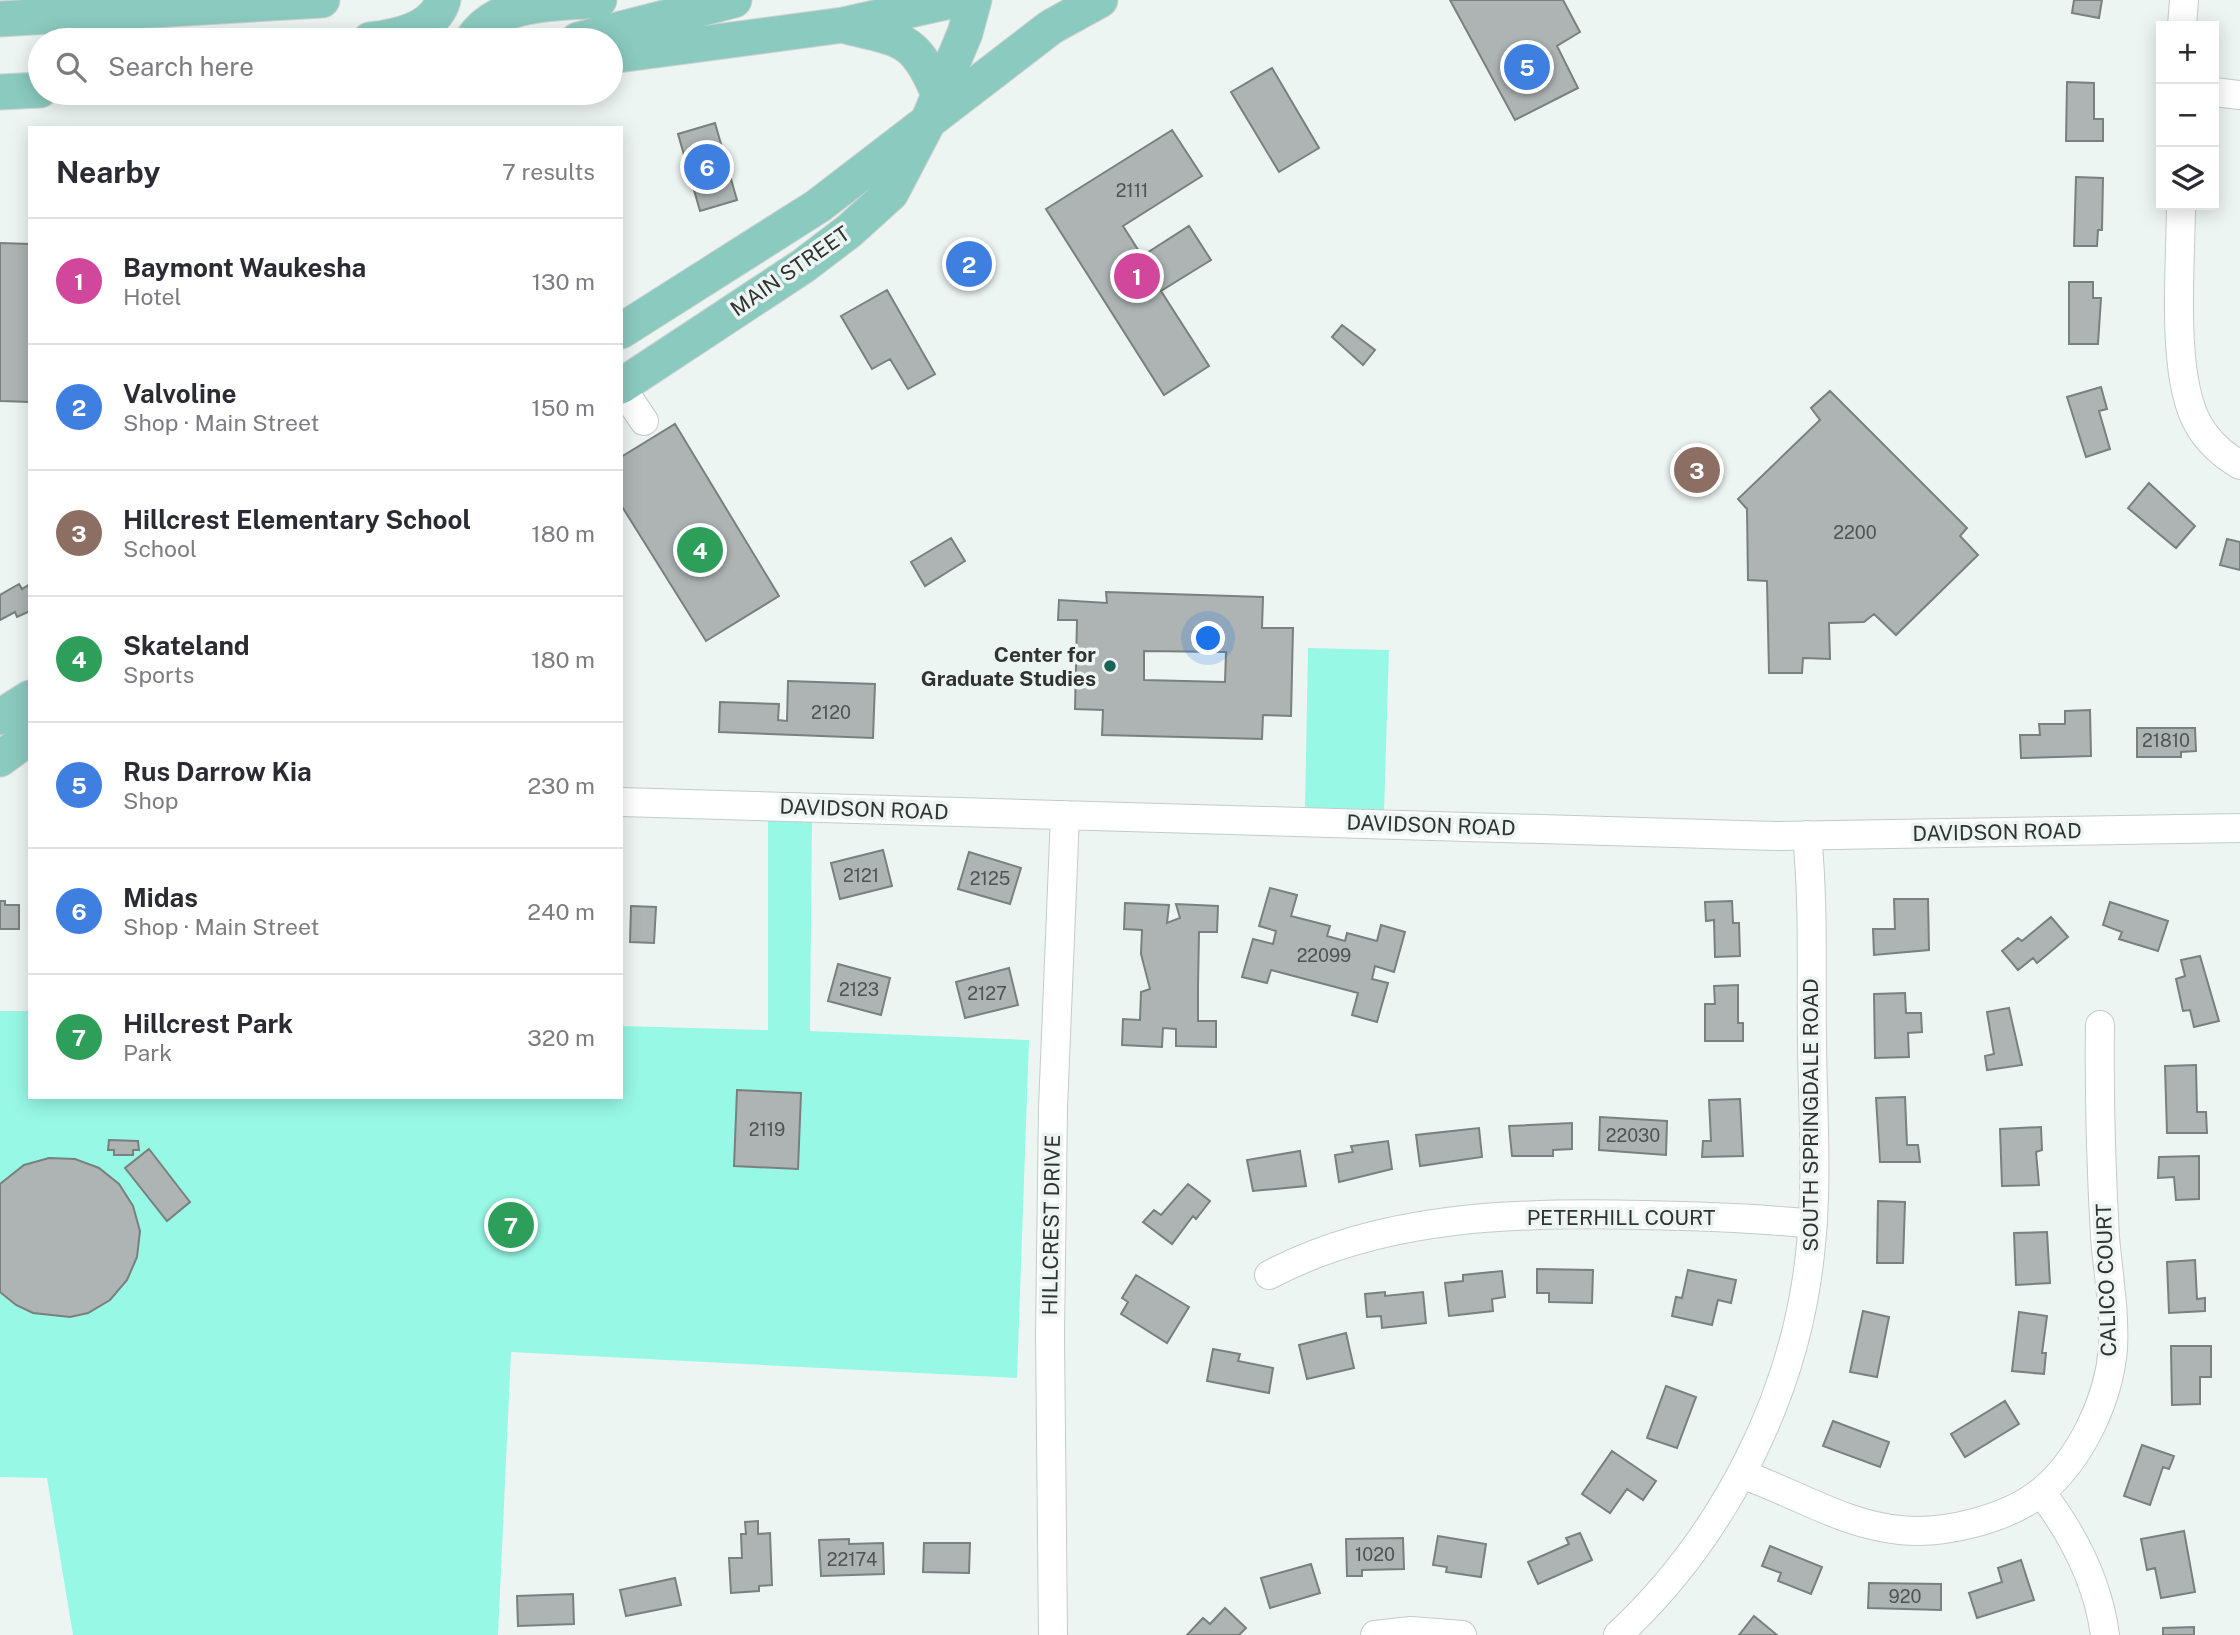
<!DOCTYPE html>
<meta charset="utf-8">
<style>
body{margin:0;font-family:"Public Sans",sans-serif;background:#f7f7f7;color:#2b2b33}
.controls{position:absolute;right:21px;top:21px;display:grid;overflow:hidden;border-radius:0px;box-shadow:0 4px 18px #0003}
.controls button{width:63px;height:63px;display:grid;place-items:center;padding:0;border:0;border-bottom:2px solid #e1e1e2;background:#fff;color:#2b2b33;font:35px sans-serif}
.you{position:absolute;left:1209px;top:639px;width:24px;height:24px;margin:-18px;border:5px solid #fff;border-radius:50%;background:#1a73e8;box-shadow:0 0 0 10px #1a73e833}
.badge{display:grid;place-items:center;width:46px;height:46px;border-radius:50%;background:#1b6357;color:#fff;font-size:23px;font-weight:700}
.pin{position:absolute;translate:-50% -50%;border:4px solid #fff;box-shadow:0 2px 7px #0006}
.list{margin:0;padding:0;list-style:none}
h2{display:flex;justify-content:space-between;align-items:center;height:91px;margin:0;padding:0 28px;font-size:30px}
h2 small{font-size:23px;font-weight:400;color:#7c7c81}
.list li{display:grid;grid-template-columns:46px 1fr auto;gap:21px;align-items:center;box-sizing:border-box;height:126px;padding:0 28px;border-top:2px solid #e1e1e2}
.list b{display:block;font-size:26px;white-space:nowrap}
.list p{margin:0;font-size:23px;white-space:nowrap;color:#7c7c81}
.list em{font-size:23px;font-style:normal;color:#7c7c81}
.icon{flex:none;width:38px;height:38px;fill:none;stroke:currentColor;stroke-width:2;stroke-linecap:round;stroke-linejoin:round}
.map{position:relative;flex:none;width:2240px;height:1635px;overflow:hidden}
.search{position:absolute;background:#fff;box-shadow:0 4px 18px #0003;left:28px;top:28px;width:595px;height:77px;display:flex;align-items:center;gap:18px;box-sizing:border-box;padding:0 24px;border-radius:38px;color:#7c7c81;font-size:26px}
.panel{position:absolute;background:#fff;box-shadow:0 4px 18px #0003;left:28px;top:126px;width:595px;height:973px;border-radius:0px}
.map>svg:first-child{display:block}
.green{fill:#97f8e5}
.building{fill:#adb4b3;stroke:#79807e;stroke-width:2;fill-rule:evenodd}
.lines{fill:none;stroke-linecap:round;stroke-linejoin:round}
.minor-casing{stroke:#c3cbc9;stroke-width:30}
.major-casing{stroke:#d1d2d2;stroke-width:37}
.minor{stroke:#fff;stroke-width:28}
.major{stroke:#8bcabf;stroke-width:35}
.poi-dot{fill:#1b6357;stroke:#edf5f3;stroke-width:2.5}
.labels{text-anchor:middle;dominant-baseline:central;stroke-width:7;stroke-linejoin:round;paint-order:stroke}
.number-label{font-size:18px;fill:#4f5352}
.street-label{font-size:21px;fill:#303332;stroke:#edf5f3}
.poi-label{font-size:21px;font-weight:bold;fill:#303332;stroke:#edf5f3;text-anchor:end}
</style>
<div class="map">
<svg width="2240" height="1635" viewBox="0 0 2240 1635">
<rect width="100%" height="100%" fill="#edf5f3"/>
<path class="green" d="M1308,648L1389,650L1384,812L1305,810Z
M768,820H812L810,1031L1029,1040L1017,1378L511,1352L498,1635H73L47,1478L0,1477V1011H30V1097H621V1026L768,1030Z"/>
<path class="building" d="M1450,0H1563L1580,32L1557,46L1578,88L1515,120Z
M2074,0H2102L2099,18L2072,13Z
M1272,68L1319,148L1279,172L1231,92Z
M2067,82L2094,83V119H2103V141H2066Z
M715,123L737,200L700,211L678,134Z
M1172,130L1202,176L1123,226L1142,256L1189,226L1211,260L1161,291L1209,366L1164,395L1046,209Z
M2076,177L2103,178L2102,230H2098L2097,246H2074Z
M0,243L30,244V402L0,401Z
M977,244L991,266L961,284L948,262Z
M2069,282H2093V298H2101L2098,344H2069Z
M887,290L935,374L908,389L890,359L872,369L841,316Z
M1342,325L1375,350L1363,365L1332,337Z
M2101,387L2107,409L2099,411L2110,449L2086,457L2067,397Z
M1830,391L1967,528L1960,536L1978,555L1896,635L1874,614L1864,622L1829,623L1830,659L1803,658L1802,673H1769L1767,581L1748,580L1747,509L1738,499L1820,420L1811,408Z
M675,424L779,596L706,641L621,505V457Z
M2149,483L2195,526L2176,548L2128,508Z
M951,538L965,561L925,586L911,562Z
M2227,539L2240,542V570L2220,565Z
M19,584L22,589L30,584V611L17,617L15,612L0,620V595Z
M1106,592L1263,597L1262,628H1293L1291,716L1263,715L1262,739L1102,735L1103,710L1075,709L1077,620H1058L1059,600L1107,603ZM1144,651L1226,652L1225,682L1144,680Z
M788,681L875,684L873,738L719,732L720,702L779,704L778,720L787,721Z
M2090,710L2091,756L2021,758L2020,735H2040L2039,724H2065V711Z
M2137,728H2195L2196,751L2181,752V757H2137Z
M883,850L892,886L840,899L831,863Z
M969,852L1021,868L1010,904L958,889Z
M1270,888L1297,895L1291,916L1330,926L1327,936L1345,941L1347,933L1377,941L1381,925L1405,932L1394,972L1375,966L1372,979L1388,983L1377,1022L1352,1015L1358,993L1271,970L1267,983L1242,977L1253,939L1273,944L1276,931L1259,926Z
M1894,899H1928L1929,950L1874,955L1873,929H1895Z
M0,901H5V905H19V929H0Z
M1732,901L1733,923H1739L1740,956L1715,957L1714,920L1706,921L1705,902Z
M2110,902L2168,921L2158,951L2119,939L2122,932L2103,925Z
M1125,903L1169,905L1167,923L1180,918L1176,904L1218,906L1217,932H1199L1198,987V1021H1216V1047L1176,1046V1029L1163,1028L1162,1047L1122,1045L1123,1019L1140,1020L1141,992L1150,989L1141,954L1142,930L1124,929Z
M631,906L656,907L654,943L630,942Z
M2051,917L2068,937L2037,963L2033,958L2018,970L2002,951L2018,938L2022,941Z
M2200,956L2219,1021L2194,1027L2190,1010L2183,1011L2176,979L2185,976L2181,960Z
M838,964L890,978L881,1015L828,1001Z
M1009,968L1018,1005L965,1018L956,982Z
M1738,985V1023H1743V1041H1705V1004H1715L1714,986Z
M1905,993L1906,1013H1921L1922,1032L1908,1033L1909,1057L1875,1058L1874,994Z
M2009,1008L2022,1065L1987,1070L1985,1056L1994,1054L1987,1012Z
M2196,1065L2197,1112H2206L2207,1133H2167L2165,1066Z
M737,1090L801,1093L798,1169L734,1166Z
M1905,1097L1907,1145H1918L1920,1162H1880L1876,1098Z
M1740,1099L1743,1156L1702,1157L1703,1141H1711L1709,1100Z
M1600,1117L1667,1121L1666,1155L1599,1150Z
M1572,1123V1149L1553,1150V1156H1512L1509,1126Z
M2041,1127L2042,1150L2036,1152L2039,1185L2002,1186L2000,1129Z
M1479,1128L1482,1157L1420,1166L1416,1135Z
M109,1140L138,1141L139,1150H133V1155H114V1150H108Z
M1388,1141L1392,1169L1339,1182L1335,1155L1353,1152L1351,1146Z
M149,1149L190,1202L167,1221L125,1168Z
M1300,1151L1306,1186L1253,1191L1247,1160Z
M2199,1156V1199L2176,1200L2174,1177L2158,1178L2159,1157Z
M49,1158L75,1159L99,1168L119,1184L133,1206L140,1231L137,1257L127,1280L110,1300L88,1313L70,1317L33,1313L16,1305L0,1292V1184L24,1165Z
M1188,1184L1210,1201L1196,1219L1193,1216L1172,1244L1143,1222L1154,1210L1161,1215Z
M1878,1201L1905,1202L1903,1263H1877Z
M2047,1232L2050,1283L2016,1285L2014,1233Z
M2195,1260L2197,1299L2205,1298V1311L2169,1313L2167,1262Z
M1537,1269L1593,1270L1592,1303L1549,1302V1293H1537Z
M1688,1270L1736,1280L1731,1303L1718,1300L1712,1325L1672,1316L1676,1297L1682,1298Z
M1502,1271L1505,1297L1492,1299L1493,1311L1449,1316L1445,1283L1463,1281V1275Z
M1136,1275L1189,1307L1167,1343L1121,1314L1128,1302L1122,1298Z
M1385,1292V1296L1423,1292L1426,1323L1382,1328L1381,1316L1367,1317L1365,1294Z
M1863,1311L1889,1317L1877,1377L1850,1372Z
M2019,1312L2047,1316L2042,1353H2046L2044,1374L2012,1371Z
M1346,1333L1354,1368L1307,1379L1299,1345Z
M2171,1346H2211V1377H2200V1404L2172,1405Z
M1213,1349L1240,1354L1238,1361L1273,1368L1269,1393L1207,1381Z
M1666,1386L1696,1397L1677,1448L1647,1438Z
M2005,1401L2019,1424L1965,1457L1951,1434Z
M1833,1421L1889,1442L1880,1467L1823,1446Z
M2142,1445L2174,1456L2169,1469L2163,1467L2150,1505L2124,1496Z
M1612,1451L1656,1481L1643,1500L1627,1489L1610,1513L1582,1494Z
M758,1521V1534L770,1533L772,1585L759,1586V1591L731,1593L729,1558H742L741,1534H746L745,1522Z
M2184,1531L2195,1592L2161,1598L2155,1568L2147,1570L2141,1539Z
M1580,1533L1592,1560L1538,1584L1528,1562L1569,1544L1566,1538Z
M1438,1536L1486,1544L1481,1577L1446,1572L1447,1567L1433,1565Z
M1403,1538L1404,1569L1362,1570V1576H1347L1346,1539Z
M849,1539V1544L883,1543L884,1574L821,1576L819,1540Z
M924,1543H970L969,1573L923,1572Z
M1770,1546L1822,1567L1811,1594L1778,1581L1781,1573L1762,1566Z
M2021,1560L2034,1600L1977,1618L1969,1593L2002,1582L1998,1568Z
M1311,1564L1320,1593L1270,1608L1261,1578Z
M675,1578L681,1605L626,1616L620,1590Z
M1869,1583L1941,1584V1610L1868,1608Z
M573,1594L574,1624L518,1626L517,1596Z
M1225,1608L1246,1628L1239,1635H1187L1203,1618L1210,1624Z
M1754,1616L1777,1635H1739Z
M2194,1627V1635H2163V1628Z"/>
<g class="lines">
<g class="minor-casing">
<path id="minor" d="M2182,26L2184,0
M2214,92L2240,95
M2181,205C2181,263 2170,374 2198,424C2208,442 2223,455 2240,465
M621,387L644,421
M621,802L1775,836L2240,828
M1269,1275C1382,1215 1518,1212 1643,1215C1699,1216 1757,1218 1813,1224
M1741,1474C1794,1492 1844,1525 1900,1530C1943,1535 2007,1519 2041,1492C2081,1459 2109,1399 2113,1348C2115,1311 2108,1273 2105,1237C2101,1166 2099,1095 2100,1025
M2041,1492C2073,1534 2098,1582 2105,1635
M1053,1635L1050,1335L1053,1108L1065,815
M1375,1635L1411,1631L1462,1635
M1618,1635C1723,1537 1795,1397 1810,1254C1818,1186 1813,1116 1812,1047C1811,977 1814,905 1807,835"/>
</g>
<g class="major-casing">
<path id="major" d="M0,19L322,0
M849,27C904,40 916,39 939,95
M370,40C396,37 435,29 443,0
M472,40C497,0 555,4 599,0
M578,40L734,0
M611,56L843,25L955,0
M0,92L40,90
M621,331L818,206L1051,27L1100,0
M621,386L803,266L849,231L891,193L926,126L965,33L974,0
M0,717L30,698
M0,759L30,737"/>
</g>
<use href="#minor" class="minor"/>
<use href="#major" class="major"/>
</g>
<circle class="poi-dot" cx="1110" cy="666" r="7"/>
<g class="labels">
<g class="number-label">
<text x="1132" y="190">2111</text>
<text x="1855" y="532">2200</text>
<text x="831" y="712">2120</text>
<text x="2166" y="740">21810</text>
<text x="861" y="875">2121</text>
<text x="990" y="878">2125</text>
<text x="1324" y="955">22099</text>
<text x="859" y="989">2123</text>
<text x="987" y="993">2127</text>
<text x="767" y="1129">2119</text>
<text x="1633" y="1135">22030</text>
<text x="1375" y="1554">1020</text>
<text x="852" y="1559">22174</text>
<text x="1905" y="1596">920</text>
</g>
<g class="street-label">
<text transform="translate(790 271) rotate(-35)">MAIN STREET</text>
<text transform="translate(864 809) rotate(2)">DAVIDSON ROAD</text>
<text transform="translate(1431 825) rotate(2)">DAVIDSON ROAD</text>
<text transform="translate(1997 832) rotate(-1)">DAVIDSON ROAD</text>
<text transform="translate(1810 1115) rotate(-90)">SOUTH SPRINGDALE ROAD</text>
<text x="1621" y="1217">PETERHILL COURT</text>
<text transform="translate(1051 1225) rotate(-89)">HILLCREST DRIVE</text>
<text transform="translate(2106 1280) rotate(-92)">CALICO COURT</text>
</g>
<g class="poi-label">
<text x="1096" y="654">Center for<tspan x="1096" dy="24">Graduate Studies</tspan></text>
</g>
</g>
</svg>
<div class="controls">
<button>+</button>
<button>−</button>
<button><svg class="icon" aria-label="layers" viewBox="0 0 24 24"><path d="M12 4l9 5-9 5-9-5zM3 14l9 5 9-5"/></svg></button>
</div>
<div class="you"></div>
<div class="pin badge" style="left:1137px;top:276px;background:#d1479c">1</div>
<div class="pin badge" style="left:969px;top:264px;background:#3f7fe0">2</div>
<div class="pin badge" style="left:1697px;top:470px;background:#8d6e63">3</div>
<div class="pin badge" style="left:700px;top:550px;background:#2e9e5b">4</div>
<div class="pin badge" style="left:1527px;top:67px;background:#3f7fe0">5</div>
<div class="pin badge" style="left:707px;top:167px;background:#3f7fe0">6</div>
<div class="pin badge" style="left:511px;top:1225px;background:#2e9e5b">7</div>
<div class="search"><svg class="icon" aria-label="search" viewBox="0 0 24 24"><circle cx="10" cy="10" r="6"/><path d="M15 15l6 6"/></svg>Search here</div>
<section class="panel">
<h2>Nearby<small>7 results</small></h2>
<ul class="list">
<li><span class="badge" style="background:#d1479c">1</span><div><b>Baymont Waukesha</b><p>Hotel</p></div><em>130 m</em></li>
<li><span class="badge" style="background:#3f7fe0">2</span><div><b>Valvoline</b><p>Shop · Main Street</p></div><em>150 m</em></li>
<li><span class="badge" style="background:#8d6e63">3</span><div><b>Hillcrest Elementary School</b><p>School</p></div><em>180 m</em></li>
<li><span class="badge" style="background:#2e9e5b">4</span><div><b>Skateland</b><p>Sports</p></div><em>180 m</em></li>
<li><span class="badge" style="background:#3f7fe0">5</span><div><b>Rus Darrow Kia</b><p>Shop</p></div><em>230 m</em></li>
<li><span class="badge" style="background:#3f7fe0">6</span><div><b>Midas</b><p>Shop · Main Street</p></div><em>240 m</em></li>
<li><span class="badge" style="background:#2e9e5b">7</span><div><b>Hillcrest Park</b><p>Park</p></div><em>320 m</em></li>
</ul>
</section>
</div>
